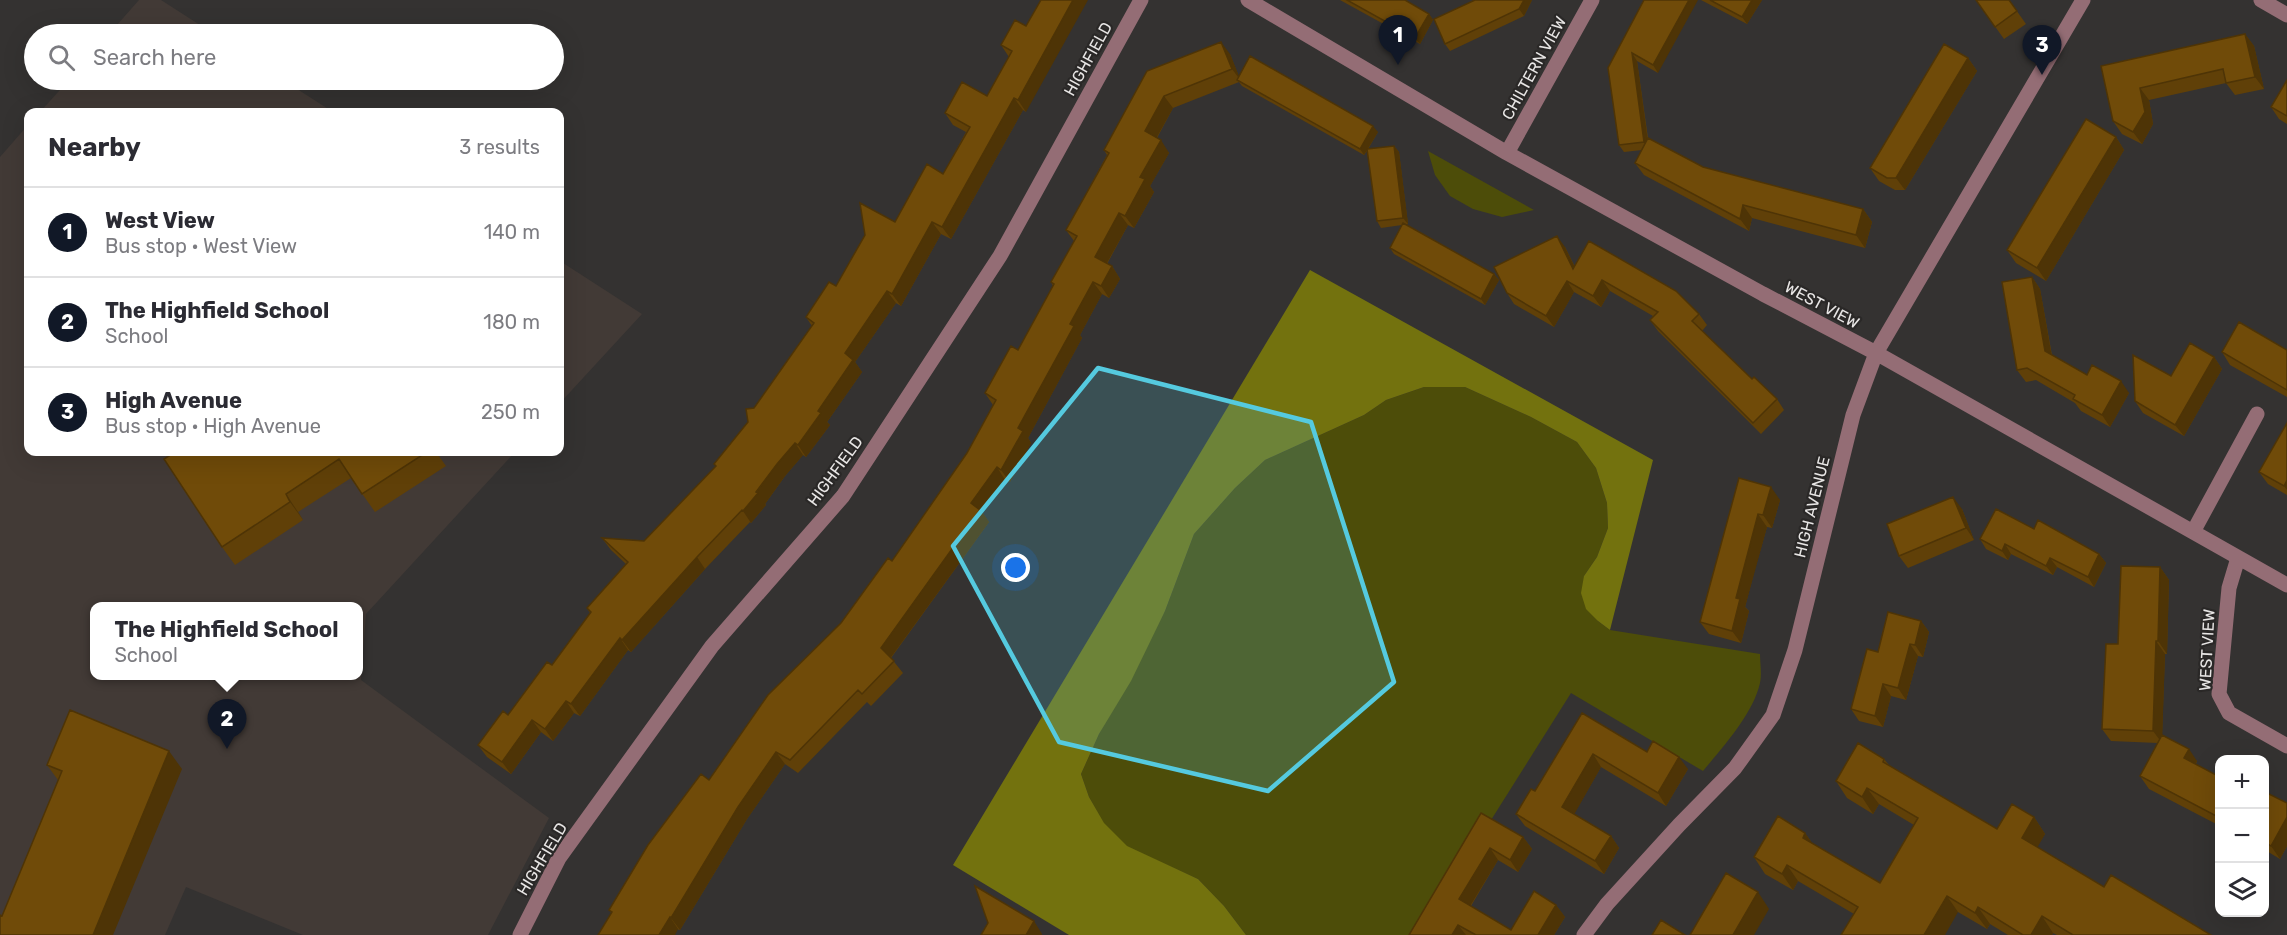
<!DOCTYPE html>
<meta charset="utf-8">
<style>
body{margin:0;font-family:Rubik,sans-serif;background:#f7f7f7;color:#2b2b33}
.controls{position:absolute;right:18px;bottom:18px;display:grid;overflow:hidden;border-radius:12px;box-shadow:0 6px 24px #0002}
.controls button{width:54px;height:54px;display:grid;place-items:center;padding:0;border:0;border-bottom:2px solid #e1e1e2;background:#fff;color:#2b2b33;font:30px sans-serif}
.you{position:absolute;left:1016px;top:568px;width:21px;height:21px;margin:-15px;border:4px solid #fff;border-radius:50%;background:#1a73e8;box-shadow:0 0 0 9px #1a73e833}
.badge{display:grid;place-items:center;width:39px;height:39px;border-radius:50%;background:#111827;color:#fff;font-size:20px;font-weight:700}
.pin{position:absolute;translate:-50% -50px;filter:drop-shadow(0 2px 3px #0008)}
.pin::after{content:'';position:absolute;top:32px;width:21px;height:18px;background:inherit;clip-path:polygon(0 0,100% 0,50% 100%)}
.popup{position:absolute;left:90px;top:602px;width:273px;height:78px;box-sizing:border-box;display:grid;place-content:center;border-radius:12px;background:#fff;filter:drop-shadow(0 2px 4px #0005);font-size:20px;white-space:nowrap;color:#7c7c81}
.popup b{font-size:22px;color:#2b2b33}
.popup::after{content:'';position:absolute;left:50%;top:100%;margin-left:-12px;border:12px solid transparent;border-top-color:#fff}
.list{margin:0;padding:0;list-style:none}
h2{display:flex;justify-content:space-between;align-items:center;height:78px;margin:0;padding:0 24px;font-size:26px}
h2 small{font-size:20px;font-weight:400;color:#7c7c81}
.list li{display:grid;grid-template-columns:39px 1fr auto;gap:18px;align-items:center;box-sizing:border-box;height:90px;padding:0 24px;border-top:2px solid #e1e1e2}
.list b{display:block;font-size:22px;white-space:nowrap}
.list p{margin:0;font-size:20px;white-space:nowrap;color:#7c7c81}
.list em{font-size:20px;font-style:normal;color:#7c7c81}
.icon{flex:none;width:33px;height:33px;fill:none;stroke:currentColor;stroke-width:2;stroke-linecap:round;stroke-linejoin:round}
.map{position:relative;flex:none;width:2287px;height:935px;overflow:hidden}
.search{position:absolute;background:#fff;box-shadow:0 6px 24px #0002;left:24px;top:24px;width:540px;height:66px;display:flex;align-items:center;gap:15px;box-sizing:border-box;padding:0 21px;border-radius:33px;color:#7c7c81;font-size:22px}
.panel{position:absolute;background:#fff;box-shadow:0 6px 24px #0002;left:24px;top:108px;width:540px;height:348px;border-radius:12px}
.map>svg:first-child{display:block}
.built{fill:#423a36;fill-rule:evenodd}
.green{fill:#4d4d09}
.forest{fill:#73720e}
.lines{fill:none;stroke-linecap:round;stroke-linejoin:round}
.minor{stroke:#946d75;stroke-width:15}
.wall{fill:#604008}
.shaded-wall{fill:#4e3406}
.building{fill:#704b09;stroke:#4e3406;stroke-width:1.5}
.marked{fill:#55cadf;fill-opacity:0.2;stroke:#55cadf;stroke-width:4.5;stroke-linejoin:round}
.labels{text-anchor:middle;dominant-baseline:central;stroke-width:4.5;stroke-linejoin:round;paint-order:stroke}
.street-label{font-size:16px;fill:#e8e6e5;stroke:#2a2827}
</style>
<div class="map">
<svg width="2287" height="935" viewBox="0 0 2287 935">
<rect width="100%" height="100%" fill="#343231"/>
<path class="built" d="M139,0H161L214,34H109Z
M69,80H283L333,112H40Z
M28,125V452H515L366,614L361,680L549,818L488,935H303L186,887L165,935H0V157ZM95,606H359V676H95Z
M560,261L642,314L560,403Z"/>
<path class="green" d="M1428,151L1534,210L1502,217L1473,209L1450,196L1435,175Z
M1424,387H1465L1531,417L1577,442L1596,468L1607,503L1608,528L1597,557L1584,576L1598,621L1610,630L1760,654C1760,663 1762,674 1760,683C1753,714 1723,747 1703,771L1571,693L1486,828L1423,935H1246L1224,906L1198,879L1127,847L1104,824L1089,797L1081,774L1099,734L1165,611L1194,534L1235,488L1265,460L1364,415L1386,400Z"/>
<path class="forest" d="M1310,270L1653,460L1610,630L1598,621L1586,609L1581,593L1584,576L1597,557L1608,528L1607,503L1596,468L1577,442L1531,417L1465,387H1424L1386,400L1364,415L1265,460L1235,488L1194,534L1165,611L1131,681L1099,734L1081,774L1089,797L1104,823L1127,846L1198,879L1224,906L1246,935H1069L953,865Z"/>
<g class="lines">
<path class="minor" d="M1248,0L1507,153L1763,294L1876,353L2287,585
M2261,0L2287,15
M1507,153L1592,0
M2193,532L2257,414
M2238,558L2229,588L2219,694L2229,713L2287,746
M520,935L559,858L712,646L843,496L1000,256L1141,0
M1584,935L1607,904L1679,825L1735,768L1773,715L1795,650L1853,415L1876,353L2083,0"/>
</g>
<path class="wall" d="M1340,0H1405L1429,14L1433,20L1420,44Z
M1532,0L1524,16L1450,51L1445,44Z
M1644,0L1658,73L1637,61L1648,138L1703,167L1863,209L1872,222L1865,248L1752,218L1749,231L1644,175L1635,163L1642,150L1624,152L1619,145L1608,68Z
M1701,0H1762L1747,24Z
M1976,0H2009L2026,24L2004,39Z
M1015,20L1026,112L1023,110L951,239L941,234L901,306L896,303L855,362L862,372L827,422L830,425L806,457L803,455L785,476L765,504L766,505L751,523L750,522L705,569L631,652L628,650L580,716L574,713L553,741L541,732L511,774L487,757L478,745L508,715L552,665L590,613L587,608L626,564L611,550L602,538L644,541L716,466L714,464L748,422L754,408L812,326L806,317L836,286L895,222L943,174L966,132L953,125L945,113L987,96L1009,57L1001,45Z
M2245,34L2254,46L2264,89L2235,95L2226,83L2149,100L2153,124L2142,144L2122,134L2113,121L2101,66Z
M1230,54L1239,77L1378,132L1368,149L1394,146L1399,152L1408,224L1406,225L1494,274L1499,280L1485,305L1394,254L1390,248L1402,225L1381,228L1377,221L1367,151L1364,155L1242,86L1239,82L1173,108L1157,138L1169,153L1150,186L1154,192L1134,228L1128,225L1107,264L1112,266L1120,279L1109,298L1102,294L1080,335L1082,338L1028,438L1031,443L1010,482L1005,480L982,512L989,522L891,658L903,673L871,706L867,702L798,773L785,764L747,819L680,930L611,913L609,910L709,780L841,623L892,561L967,453L993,405L985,393L1018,350L1053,286L1051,282L1074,241L1066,230L1107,155L1104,150L1147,71Z
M1968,58L1977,71L1905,190H1895L1879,181L1870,168Z
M2287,80V124L2279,119L2271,107Z
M2116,137L2124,150L2046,281L2016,263L2007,250Z
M1565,247L1575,267L1699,314L1707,325L1702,331L1752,379L1777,399L1784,410L1761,434L1658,331L1650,320L1653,316L1610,291L1601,307L1574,292L1554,327L1514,304L1507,293Z
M2032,277L2040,289L2052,355L2087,375L2129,393L2110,427L2081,411L2075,403L2036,380L2026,382L2017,370Z
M2287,350V397L2230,365L2222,352Z
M2214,357L2222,369L2184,436L2143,413L2135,401L2171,376Z
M2287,423V495L2268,484L2259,472Z
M166,452H436L446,466L375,512L351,478L298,512L303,520L235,565L222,547Z
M1739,478L1780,500L1772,528L1767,527L1755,569L1745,607L1749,611L1741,643L1709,634L1700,622Z
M1962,509L1974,540L1908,568L1899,556Z
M2034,529L2099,554L2106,563L2094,587L2057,567L2053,575L2011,554L2008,560L1986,549L1980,539Z
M2160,567L2169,580L2167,654H2165L2162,736L2197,761L2196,764L2220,777V826L2149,789L2140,776L2158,743L2111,741L2102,729L2118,644Z
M1921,621L1929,632L1923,657L1918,656L1906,700L1891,696L1883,727L1859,721L1851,709Z
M1582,713L1647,752L1688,769L1666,806L1601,767L1574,814L1611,836L1619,848L1604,874L1525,826L1516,814L1535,791Z
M1884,759L1889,765L1997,829L2034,817L2045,834L2037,847L2104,887L2211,935H2057L2053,933L2052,935H2008L1990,924L1987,929L1958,912L1854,914L1798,881L1793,890L1765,874L1754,857L1805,833L1812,843L1880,883L1914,825L1879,804L1873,814L1847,798L1836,781Z
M47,765L182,769L2,916L58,780Z
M2265,794L2287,803V846L2280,859L2265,850Z
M1481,813L1523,837L1532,849L1518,872L1498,860L1471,906L1511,930L1556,905L1565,917L1554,935H1409Z"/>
<path class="shaded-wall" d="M1073,0H1088L1026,112L1018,100Z
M1524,0H1532L1524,16L1519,9Z
M1689,0H1698L1658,73L1653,65Z
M1752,0H1762L1747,24L1742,17Z
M1429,14L1433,20L1420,44L1415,38Z
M2245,34L2254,46L2264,89L2255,77Z
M1221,42L1230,54L1241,81L1232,69Z
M1632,53L1637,61L1649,149L1644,142Z
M1968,58L1977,71L1905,190L1896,178Z
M2140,88L2149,100L2153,124L2142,144L2133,132Z
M1164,96L1173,108L1153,144L1145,131Z
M1014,98L1023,110L951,239L942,227Z
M1373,126L1378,132L1364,155L1360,149Z
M2116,137L2124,150L2046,281L2037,268Z
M1161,140L1169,153L1150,186L1154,192L1134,228L1125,216L1140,177Z
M1394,146L1399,152L1408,224L1403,218Z
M1743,205L1752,218L1749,231L1740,219Z
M1863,209L1872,222L1865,248L1856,235Z
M1119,213L1128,225L1103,270L1095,257Z
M932,222L941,234L901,306L892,294Z
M1557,236L1565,247L1581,280L1573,269Z
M1112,266L1120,279L1109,298L1101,286Z
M1494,274L1499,280L1485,305L1481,299Z
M2032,277L2040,289L2053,363L2045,351Z
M1602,280L1610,291L1601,307L1593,296Z
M1567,281L1574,292L1554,327L1546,316Z
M1093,282L1102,294L1080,335L1082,338L1028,438L1031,443L1010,482L1001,470L1018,428L1070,324Z
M887,291L896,303L855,362L862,372L827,422L830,425L806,457L798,445L845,353Z
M2214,357L2222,369L2184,436L2175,425Z
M2121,381L2129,393L2110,427L2102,415Z
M795,443L803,455L785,476L765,504L766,505L751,523L743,511L777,464Z
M997,467L1005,480L982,512L989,522L889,660L881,648L971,503Z
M2287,480V490L2284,486Z
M1771,487L1780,500L1772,528L1763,515Z
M286,494L298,512L303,520L290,502Z
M1953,497L1962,509L1974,540L1966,528Z
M1758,514L1767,527L1745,607L1749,611L1741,643L1732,631L1736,598Z
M2005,544L2011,554L2008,560L2002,551Z
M2099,554L2106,563L2094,587L2088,577Z
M697,557L705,569L631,652L622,640Z
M2050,558L2057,567L2053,575L2046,566Z
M2160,567L2169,580L2167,654L2158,641Z
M1921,621L1929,632L1923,657L1915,645Z
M620,638L628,650L580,716L571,704Z
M2156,641L2165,654L2162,743L2153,731Z
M1910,644L1918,656L1906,700L1898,688Z
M1883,684L1891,696L1883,727L1875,716Z
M566,701L574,713L553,741L545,729Z
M532,720L541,732L511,774L502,762Z
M2189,749L2197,761L2193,770L2184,758Z
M169,751L182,769L113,935H93Z
M776,752L785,764L747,819L680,930L671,918L738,807Z
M1593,754L1601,767L1571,820L1562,807Z
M1679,757L1688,769L1666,806L1658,793Z
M1867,788L1879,804L1873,814L1862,797Z
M2034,817L2045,834L2033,855L2022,838Z
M2287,817V846L2280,859L2271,846Z
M1805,833L1817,850L1803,838Z
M1611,836L1619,848L1604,874L1595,861Z
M1523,837L1532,849L1518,872L1510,860Z
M1490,848L1498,860L1467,911L1459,899Z
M1787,865L1798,881L1793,890L1782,874Z
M1758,892L1769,909L1754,935H1733Z
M1947,896L1958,912L1945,935H1924Z
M1556,905L1565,917L1554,935H1538Z
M1978,907L1990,924L1987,929L1975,913Z
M2042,916L2053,933L2052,935H2031Z
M670,917L678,929L675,935H659Z
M1034,921L1042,934V935H1026Z
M1458,925L1466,935H1452Z"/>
<path class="building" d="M1041,0H1073L1018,100L1014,98L942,227L932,222L892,294L887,291L845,353L853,360L818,411L821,413L798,445L795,443L777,464L756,492L758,493L743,511L742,510L697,557L622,640L620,638L571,704L566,701L545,729L532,720L502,762L478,745L503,711L508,715L547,662L552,665L591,612L587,608L628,562L602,538L644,541L716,466L714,464L748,422L746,409L754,408L814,323L806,317L829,282L836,286L865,235L860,203L895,222L927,164L943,174L970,127L945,113L962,82L987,96L1012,51L1001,45L1015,20L1026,26Z
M1347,0H1405L1429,14L1415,38Z
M1475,0H1524L1519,9L1445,44L1434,19Z
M1644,0H1689L1653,65L1632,53L1644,142L1619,145L1608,68Z
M1710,0H1752L1742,17Z
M1976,0H2009L2017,11L1995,27Z
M2245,34L2255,77L2226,83L2223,69L2140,88L2145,112L2133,132L2113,121L2101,66Z
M1221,42L1232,69L1164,96L1145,131L1161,140L1140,177L1145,179L1125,216L1119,213L1095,257L1112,266L1101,286L1093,282L1070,324L1074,326L1018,428L1023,431L1001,470L997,467L971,503L980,510L881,648L894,661L862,694L858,690L790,760L776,752L738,807L671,918L670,917L659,935H598L612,912L609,910L648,845L701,774L709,780L768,695L841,623L888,558L892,561L967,453L996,400L985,393L1011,346L1018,350L1054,284L1051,282L1077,236L1066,230L1109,153L1104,150L1147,71Z
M1944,44L1968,58L1896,178H1887L1870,168Z
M1250,56L1373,126L1360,149L1237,80Z
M2287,80V116L2271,107Z
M2086,119L2116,137L2037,268L2007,250Z
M1648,138L1703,167L1863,209L1856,235L1743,205L1740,219L1635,163Z
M1394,146L1403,218L1377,221L1367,149Z
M1403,223L1494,274L1481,299L1390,248Z
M1557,236L1573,269L1589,241L1676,291L1699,314L1692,321L1752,379L1754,377L1777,399L1753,423L1650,320L1658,312L1602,280L1593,296L1567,281L1546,316L1507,293L1494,267Z
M2032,277L2045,351L2087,375L2092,365L2121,381L2102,415L2073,399L2075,395L2027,368L2017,370L2002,282Z
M2239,322L2287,350V390L2222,352Z
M2190,343L2214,357L2175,425L2135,401L2133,355L2171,376Z
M2287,423V480L2284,486L2259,472Z
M166,452H427L362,494L339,459L286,494L290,502L222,547L164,459L169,456Z
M1739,478L1771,487L1763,515L1758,514L1736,598L1740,599L1732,631L1700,622Z
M1953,497L1966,528L1899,556L1887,524Z
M1996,509L2034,529L2038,520L2099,554L2088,577L2050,558L2046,566L2005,544L2002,551L1980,539Z
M2121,566L2160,567L2158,641H2156L2153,731L2102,729L2106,644H2118Z
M1888,612L1921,621L1915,645L1910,644L1898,688L1883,684L1875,716L1851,709L1867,649L1878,652Z
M70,710L169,751L93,935H0V915L2,916L62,771L47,765Z
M1582,713L1647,752L1653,741L1679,757L1658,793L1593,754L1562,807L1611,836L1595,861L1516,814L1531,789L1535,791Z
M2162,735L2189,749L2184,758L2220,777V818L2140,776Z
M1858,743L1884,759L1883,762L1997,829L2012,804L2034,817L2022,838L2104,887L2111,875L2211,935H2073L2042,916L2031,935H2023L1978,907L1975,913L1947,896L1924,935H1841L1858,907L1787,865L1782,874L1754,857L1778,816L1805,833L1803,838L1880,883L1918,818L1867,788L1862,797L1836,781Z
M2265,792L2287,803V817L2271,846L2265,842Z
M1481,813L1523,837L1510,860L1490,848L1459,899L1511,930L1534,891L1556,905L1538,935H1476L1458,925L1452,935H1409Z
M1726,873L1758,892L1733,935H1690Z
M975,886L1034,921L1026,935H981L988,923Z
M1661,920L1685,935H1652Z"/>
<path class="marked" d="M1098,368L1311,422L1394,682L1268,791L1059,742L953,546Z"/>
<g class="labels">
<g class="street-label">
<text transform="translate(1088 59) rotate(-61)">HIGHFIELD</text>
<text transform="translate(1534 68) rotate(-61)">CHILTERN VIEW</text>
<text transform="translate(1822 305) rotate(28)">WEST VIEW</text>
<text transform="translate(835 471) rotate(-54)">HIGHFIELD</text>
<text transform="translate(1812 507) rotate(-76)">HIGH AVENUE</text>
<text transform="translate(2207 650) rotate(-87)">WEST VIEW</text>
<text transform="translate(542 859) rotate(-59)">HIGHFIELD</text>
</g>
</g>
</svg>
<div class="controls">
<button>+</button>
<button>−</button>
<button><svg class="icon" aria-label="layers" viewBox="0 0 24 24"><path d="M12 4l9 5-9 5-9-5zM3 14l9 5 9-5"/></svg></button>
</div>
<div class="you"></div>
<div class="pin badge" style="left:1398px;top:65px">1</div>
<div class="pin badge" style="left:227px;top:749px">2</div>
<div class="popup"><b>The Highfield School</b>School</div>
<div class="pin badge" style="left:2042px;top:75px">3</div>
<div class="search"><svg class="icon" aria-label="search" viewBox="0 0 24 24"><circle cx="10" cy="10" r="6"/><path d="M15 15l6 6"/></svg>Search here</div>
<section class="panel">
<h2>Nearby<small>3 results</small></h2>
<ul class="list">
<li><span class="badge">1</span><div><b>West View</b><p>Bus stop · West View</p></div><em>140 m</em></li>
<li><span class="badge">2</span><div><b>The Highfield School</b><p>School</p></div><em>180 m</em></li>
<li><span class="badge">3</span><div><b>High Avenue</b><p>Bus stop · High Avenue</p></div><em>250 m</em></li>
</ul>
</section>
</div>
